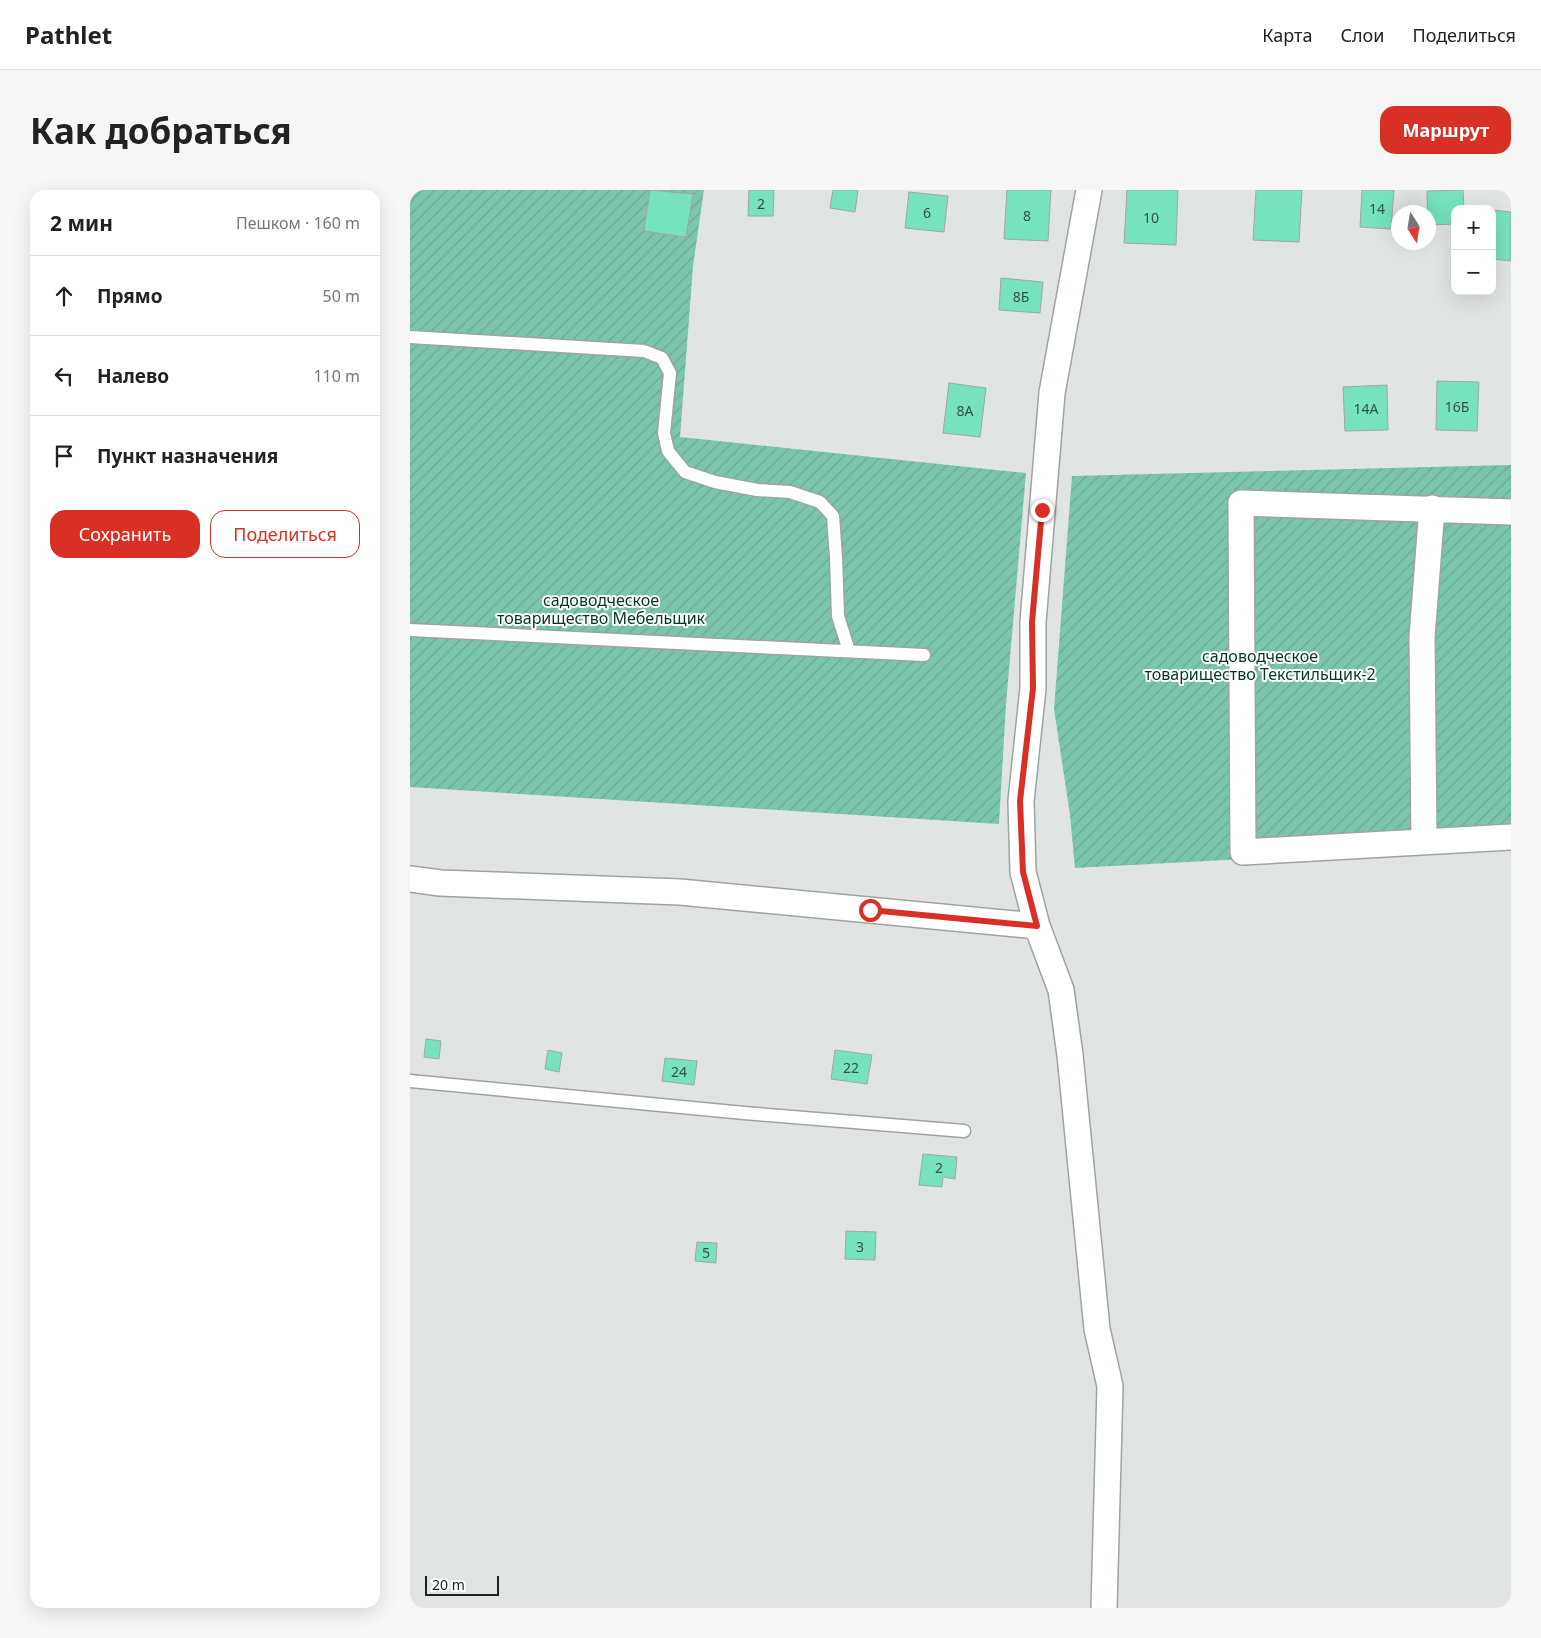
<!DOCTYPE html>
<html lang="ru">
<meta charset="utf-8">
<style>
body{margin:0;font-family:"Noto Sans",sans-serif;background:#f6f6f6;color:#222}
.controls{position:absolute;right:15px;top:15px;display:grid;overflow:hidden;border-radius:10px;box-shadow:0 5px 20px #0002}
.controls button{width:45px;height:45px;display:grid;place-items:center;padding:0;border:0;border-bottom:1px solid #e0e0e0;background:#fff;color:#222;font:25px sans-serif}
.compass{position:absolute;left:981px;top:15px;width:45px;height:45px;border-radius:50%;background:#fff;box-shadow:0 5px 20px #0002;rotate:168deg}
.scale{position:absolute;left:15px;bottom:12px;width:74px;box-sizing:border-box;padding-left:5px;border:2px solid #1f2020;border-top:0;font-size:14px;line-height:18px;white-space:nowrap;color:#1f2020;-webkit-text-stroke:4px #fff;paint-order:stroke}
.stop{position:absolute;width:15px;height:15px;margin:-11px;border:4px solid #d93025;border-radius:50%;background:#fff}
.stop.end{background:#d93025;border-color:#fff;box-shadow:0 1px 5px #0008}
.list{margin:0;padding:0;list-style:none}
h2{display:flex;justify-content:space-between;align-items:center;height:65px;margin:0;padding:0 20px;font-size:21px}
h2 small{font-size:16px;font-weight:400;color:#767676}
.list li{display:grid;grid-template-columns:32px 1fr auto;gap:15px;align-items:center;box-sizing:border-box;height:80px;padding:0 20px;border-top:1px solid #e0e0e0}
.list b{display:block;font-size:19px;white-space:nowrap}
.list em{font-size:16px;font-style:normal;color:#767676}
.actions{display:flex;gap:10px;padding:15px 20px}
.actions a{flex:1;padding:11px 0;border:1px solid #d93025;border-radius:15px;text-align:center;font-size:18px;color:#d93025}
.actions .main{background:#d93025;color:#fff}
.icon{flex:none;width:28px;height:28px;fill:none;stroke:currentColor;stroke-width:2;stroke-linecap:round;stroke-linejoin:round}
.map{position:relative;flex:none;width:1101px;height:1418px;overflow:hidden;border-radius:15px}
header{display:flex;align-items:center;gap:30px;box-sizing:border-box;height:70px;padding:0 25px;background:#fff;border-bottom:1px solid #e0e0e0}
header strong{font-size:24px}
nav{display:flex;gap:28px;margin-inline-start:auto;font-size:18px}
.intro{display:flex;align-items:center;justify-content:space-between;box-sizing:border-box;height:120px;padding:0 30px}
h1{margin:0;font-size:35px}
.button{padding:12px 22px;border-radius:15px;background:#d93025;color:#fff;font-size:18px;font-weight:700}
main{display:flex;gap:30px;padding:0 30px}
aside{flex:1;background:#fff;border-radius:15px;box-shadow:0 5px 20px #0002}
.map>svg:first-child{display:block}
.garden{fill:url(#garden-furrows)}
.building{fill:#77e2be;stroke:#a2a5a4}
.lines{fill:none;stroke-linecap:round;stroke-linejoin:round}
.service-casing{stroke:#9fa3a1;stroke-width:15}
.minor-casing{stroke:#9fa3a1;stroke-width:28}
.service{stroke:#fff;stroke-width:12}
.minor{stroke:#fff;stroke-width:25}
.route{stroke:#d93025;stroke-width:6}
.labels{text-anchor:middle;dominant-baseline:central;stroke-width:4;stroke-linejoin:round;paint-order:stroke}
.number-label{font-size:14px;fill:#355048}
.park-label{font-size:16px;fill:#043729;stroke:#fff}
</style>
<header>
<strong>Pathlet</strong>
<nav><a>Карта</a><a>Слои</a><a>Поделиться</a></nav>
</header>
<div class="intro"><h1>Как добраться</h1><a class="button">Маршрут</a></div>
<main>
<aside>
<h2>2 мин<small>Пешком · 160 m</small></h2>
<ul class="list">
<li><svg class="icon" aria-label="ahead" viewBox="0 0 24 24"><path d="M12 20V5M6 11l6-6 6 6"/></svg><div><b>Прямо</b></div><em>50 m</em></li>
<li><svg class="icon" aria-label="left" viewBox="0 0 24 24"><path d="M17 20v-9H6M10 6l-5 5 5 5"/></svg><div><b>Налево</b></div><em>110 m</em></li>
<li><svg class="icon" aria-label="arrive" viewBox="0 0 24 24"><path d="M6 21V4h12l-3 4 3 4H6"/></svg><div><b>Пункт назначения</b></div></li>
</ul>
<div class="actions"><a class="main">Сохранить</a><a>Поделиться</a></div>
</aside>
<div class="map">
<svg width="1101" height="1418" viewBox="0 0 1101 1418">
<defs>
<pattern id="garden-furrows" width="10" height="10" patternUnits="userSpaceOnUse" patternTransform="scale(1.25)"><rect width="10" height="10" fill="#7bc5aa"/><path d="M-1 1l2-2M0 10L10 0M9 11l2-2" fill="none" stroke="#6aa992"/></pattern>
</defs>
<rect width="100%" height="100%" fill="#e0e4e3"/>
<path class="garden" d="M0,0H294L283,76L270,247L616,283L596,514L589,634L0,597Z
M1101,275V655L665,678L660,625L644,519L662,286Z"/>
<path class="building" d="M240,0L283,4L276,47L234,41Z
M339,0H364L363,26H338Z
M423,0H448L445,22L420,18Z
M597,0H641L638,51L594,49Z
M717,0H768L766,55L714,53Z
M846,0H892L889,52L843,50Z
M952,0H984L981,39L950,37Z
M1053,0L1054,19H1045V34L1018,35L1017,1Z
M499,2L538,6L534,42L495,38Z
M1082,20L1101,22V71L1082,69Z
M591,88L633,92L630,123L589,120Z
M1027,191L1069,192L1067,241L1026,240Z
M539,193L576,198L570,247L533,243Z
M977,195L978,240L935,241L933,197Z
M16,849L31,851L29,869L14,867Z
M138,860L152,863L149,882L135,879Z
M425,860L462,865L457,894L421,889Z
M255,868L287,871L284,895L252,891Z
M513,964L547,967L545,989L533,987L532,997L509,995Z
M436,1041L466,1042L465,1070L435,1069Z
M287,1052L307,1053L306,1073L285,1071Z"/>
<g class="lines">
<g class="service-casing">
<path id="service" d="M0,147L234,161L252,168L260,183L254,243L258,261L275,282L305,292L347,300L380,302L410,312L423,326L426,367L428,426L439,461
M0,440L514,465
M0,891L334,923L554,941"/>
</g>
<g class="minor-casing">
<path id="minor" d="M679,0L642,203L623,432V498L611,611L613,682L627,736L651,800L660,865L687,1139L700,1196L694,1418
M1101,322L831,313L833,662L1101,647
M1014,651L1012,447L1022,318
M0,689L30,693L270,702L627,736"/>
</g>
<use href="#service" class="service"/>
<use href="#minor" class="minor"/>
</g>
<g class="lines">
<path class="route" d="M460,720L627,736L613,682L610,611L623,498L622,432L632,320"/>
</g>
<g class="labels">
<g class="number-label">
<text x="351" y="13">2</text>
<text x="967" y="18">14</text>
<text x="517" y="22">6</text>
<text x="617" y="25">8</text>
<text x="741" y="27">10</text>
<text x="611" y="106">8Б</text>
<text x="1047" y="216">16Б</text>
<text x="956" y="218">14А</text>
<text x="555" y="220">8А</text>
<text x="441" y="877">22</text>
<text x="269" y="881">24</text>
<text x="529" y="977">2</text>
<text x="450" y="1056">3</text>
<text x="296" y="1062">5</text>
</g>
<g class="park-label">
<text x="191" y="410">садоводческое<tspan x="191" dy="18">товарищество Мебельщик</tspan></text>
<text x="850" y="466">садоводческое<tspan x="850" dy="18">товарищество Текстильщик-2</tspan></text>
</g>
</g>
</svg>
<div class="controls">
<button>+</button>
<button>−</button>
</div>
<svg class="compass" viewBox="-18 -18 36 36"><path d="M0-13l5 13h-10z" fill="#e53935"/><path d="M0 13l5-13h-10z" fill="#767676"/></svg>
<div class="scale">20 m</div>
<div class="stop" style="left:460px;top:720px"></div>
<div class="stop end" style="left:632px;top:320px"></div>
</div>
</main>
